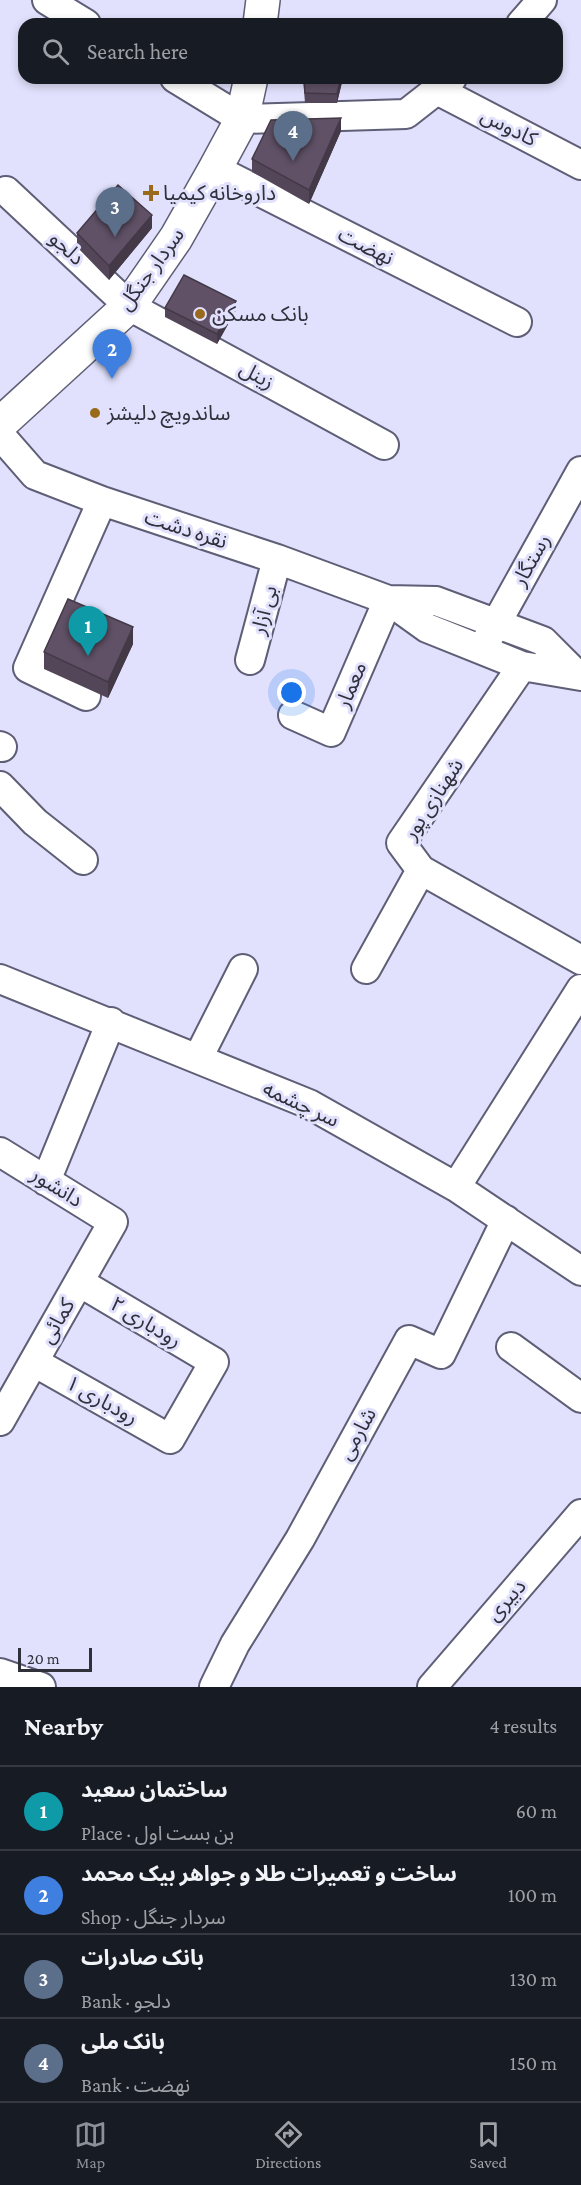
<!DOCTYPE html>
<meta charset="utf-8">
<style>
body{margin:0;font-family:"Crimson Pro","Noto Sans Arabic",serif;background:#242831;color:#f1f3f6}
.scale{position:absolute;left:18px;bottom:15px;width:74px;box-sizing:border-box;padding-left:6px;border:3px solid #30303b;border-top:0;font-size:16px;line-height:21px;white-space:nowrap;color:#30303b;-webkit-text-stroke:4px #e1e1fd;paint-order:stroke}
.you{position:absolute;left:292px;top:693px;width:21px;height:21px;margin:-15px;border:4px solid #fff;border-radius:50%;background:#1a73e8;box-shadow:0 0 0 9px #1a73e833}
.badge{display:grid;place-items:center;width:39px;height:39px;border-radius:50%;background:#8c9099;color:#fff;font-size:20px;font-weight:700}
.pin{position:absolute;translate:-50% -50px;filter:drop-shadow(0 2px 3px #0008)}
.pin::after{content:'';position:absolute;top:32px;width:21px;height:18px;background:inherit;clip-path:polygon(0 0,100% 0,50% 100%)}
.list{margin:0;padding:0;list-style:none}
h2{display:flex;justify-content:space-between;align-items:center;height:78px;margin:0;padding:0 24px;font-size:26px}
h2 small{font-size:20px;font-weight:400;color:#9ea1a6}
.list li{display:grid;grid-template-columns:39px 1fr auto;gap:18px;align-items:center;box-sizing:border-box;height:84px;padding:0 24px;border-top:2px solid #363941}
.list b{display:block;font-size:22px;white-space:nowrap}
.list p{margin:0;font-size:20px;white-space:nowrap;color:#9ea1a6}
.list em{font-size:20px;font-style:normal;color:#9ea1a6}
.icon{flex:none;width:33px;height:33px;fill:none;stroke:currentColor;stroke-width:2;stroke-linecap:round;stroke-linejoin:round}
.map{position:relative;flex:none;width:581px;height:1687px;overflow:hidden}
.search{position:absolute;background:#171b24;box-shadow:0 3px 9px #0003;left:18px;right:18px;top:18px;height:66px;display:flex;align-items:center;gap:15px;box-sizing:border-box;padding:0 21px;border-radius:18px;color:#9ea1a6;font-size:22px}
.sheet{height:414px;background:#171b24}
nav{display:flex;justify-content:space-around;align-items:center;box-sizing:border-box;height:84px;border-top:2px solid #363941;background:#171b24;font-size:16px;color:#9ea1a6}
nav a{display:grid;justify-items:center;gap:3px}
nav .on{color:#8c9099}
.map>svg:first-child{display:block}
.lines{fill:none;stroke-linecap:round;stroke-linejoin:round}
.minor-casing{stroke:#5e5e76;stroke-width:32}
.major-casing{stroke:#5e5e76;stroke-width:36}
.minor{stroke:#fff;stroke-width:28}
.major{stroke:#fff;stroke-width:33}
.wall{fill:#534658}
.shaded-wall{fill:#433947}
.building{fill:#605166;stroke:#433947;stroke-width:1.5}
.poi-dot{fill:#996a1b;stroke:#e1e1fd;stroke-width:2}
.labels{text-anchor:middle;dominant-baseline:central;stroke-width:6;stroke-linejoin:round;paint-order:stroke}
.street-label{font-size:21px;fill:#30303b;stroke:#e1e1fd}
.poi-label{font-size:21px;fill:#30303b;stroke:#e1e1fd;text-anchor:start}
</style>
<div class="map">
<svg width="581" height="1687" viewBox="0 0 581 1687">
<rect width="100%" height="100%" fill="#e1e1fd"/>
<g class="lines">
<g class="minor-casing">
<path id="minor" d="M47,0L86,24
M521,24L542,0
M175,78L242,119L406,114L452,78
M437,90L581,165
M215,169L517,322
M6,191L129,306L384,445
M0,435L35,475L102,501L277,559L388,600L427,628L522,666L581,676
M388,600L436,601L543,641L577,675
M487,640L581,471
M250,660L277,559
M522,666L401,843L421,870L581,960
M86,696L28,668L102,501
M293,715L331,732L388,600
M0,746L2,747
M0,786L35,822L83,860
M366,969L421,870
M0,979L309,1104L456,1187L581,1271
M198,1058L243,969
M0,1152L113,1222L0,1421
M46,1181L111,1022
M456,1187L581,989
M511,1347L581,1398
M34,1362L170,1439L214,1362L79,1282
M0,1673L41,1687
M214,1687L235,1644L300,1539L409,1340L441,1354L506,1220
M432,1687L581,1514"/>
</g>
<g class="major-casing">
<path id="major" d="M260,24L263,0
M0,424L129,306L176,238L215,169L242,119L251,78"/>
</g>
<use href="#minor" class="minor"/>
<use href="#major" class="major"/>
</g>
<path class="wall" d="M303,78H343L337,103H305Z
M341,131L309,204L252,172V159Z
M152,228L109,280L77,247V233Z
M165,308L236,310L217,344L165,317Z
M133,644L108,698L44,669V652Z"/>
<path class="shaded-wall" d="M341,78H343L337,103V94Z
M341,118V131L309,204V190Z
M152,215V228L109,280V266Z
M236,301V310L217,344V334Z
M133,627V644L108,698V682Z"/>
<path class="building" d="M304,78H341L337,94L305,93Z
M341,118L309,190L252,159L271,120Z
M118,185L152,215L109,266L77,233Z
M184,275L236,301L217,334L165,308Z
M68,599L133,627L108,682L44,652Z"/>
<g class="poi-dot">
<path d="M148 184h6v6h6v6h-6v6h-6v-6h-6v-6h6z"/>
<circle cx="200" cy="314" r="6"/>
<circle cx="95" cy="413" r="6"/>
</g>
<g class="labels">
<g class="street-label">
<text transform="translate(509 127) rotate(27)">کادوس</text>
<text transform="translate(366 246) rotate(27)">نهضت</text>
<text transform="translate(67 248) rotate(43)">دلجو</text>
<text transform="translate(151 269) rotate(-54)">سردار جنگل</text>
<text transform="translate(257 375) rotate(29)">زینل</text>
<text transform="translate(186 529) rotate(18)">نقره دشت</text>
<text transform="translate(531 560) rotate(-61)">رستگار</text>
<text transform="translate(264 610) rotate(-75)">بی آزار</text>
<text transform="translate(351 685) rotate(-67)">معمار</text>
<text transform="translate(433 799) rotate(-57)">شهنازی پور</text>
<text transform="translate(301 1104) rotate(25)">سر چشمه</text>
<text transform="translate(57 1187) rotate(32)">دانشور</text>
<text transform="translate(57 1321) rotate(-60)">کمائی</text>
<text transform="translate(146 1322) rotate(31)">رودباری ۲</text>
<text transform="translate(102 1400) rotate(29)">رودباری ۱</text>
<text transform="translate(357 1434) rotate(-61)">شارمی</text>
<text transform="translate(506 1600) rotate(-49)">دبیری</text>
</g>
<g class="poi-label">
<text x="163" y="193">داروخانه کیمیا</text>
<text x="212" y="314">بانک مسکن</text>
<text x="107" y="413">ساندویچ دلیشز</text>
</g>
</g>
</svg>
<div class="scale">20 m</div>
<div class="you"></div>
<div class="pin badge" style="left:88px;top:656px;background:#0f9aa8">1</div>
<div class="pin badge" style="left:112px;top:379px;background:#3f7fe0">2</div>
<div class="pin badge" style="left:115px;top:237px;background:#5c6f8a">3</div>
<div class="pin badge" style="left:293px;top:161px;background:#5c6f8a">4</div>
<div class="search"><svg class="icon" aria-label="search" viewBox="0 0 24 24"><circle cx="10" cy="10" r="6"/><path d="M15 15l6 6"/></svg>Search here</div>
</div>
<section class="sheet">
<h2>Nearby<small>4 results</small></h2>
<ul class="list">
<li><span class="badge" style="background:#0f9aa8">1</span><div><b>ساختمان سعید</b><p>Place · بن بست اول</p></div><em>60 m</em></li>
<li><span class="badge" style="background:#3f7fe0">2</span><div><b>ساخت و تعمیرات طلا و جواهر بیک محمد</b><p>Shop · سردار جنگل</p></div><em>100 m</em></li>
<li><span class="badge" style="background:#5c6f8a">3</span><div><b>بانک صادرات</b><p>Bank · دلجو</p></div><em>130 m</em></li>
<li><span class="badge" style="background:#5c6f8a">4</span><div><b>بانک ملی</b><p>Bank · نهضت</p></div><em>150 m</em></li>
</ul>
</section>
<nav>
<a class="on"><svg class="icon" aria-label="map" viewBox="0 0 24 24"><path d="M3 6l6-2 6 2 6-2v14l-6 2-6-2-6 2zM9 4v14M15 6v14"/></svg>Map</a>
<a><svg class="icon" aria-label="directions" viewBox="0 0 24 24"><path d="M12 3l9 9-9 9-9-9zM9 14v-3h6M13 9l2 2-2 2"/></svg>Directions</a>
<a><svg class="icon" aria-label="saved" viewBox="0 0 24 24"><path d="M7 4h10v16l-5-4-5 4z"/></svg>Saved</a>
</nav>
